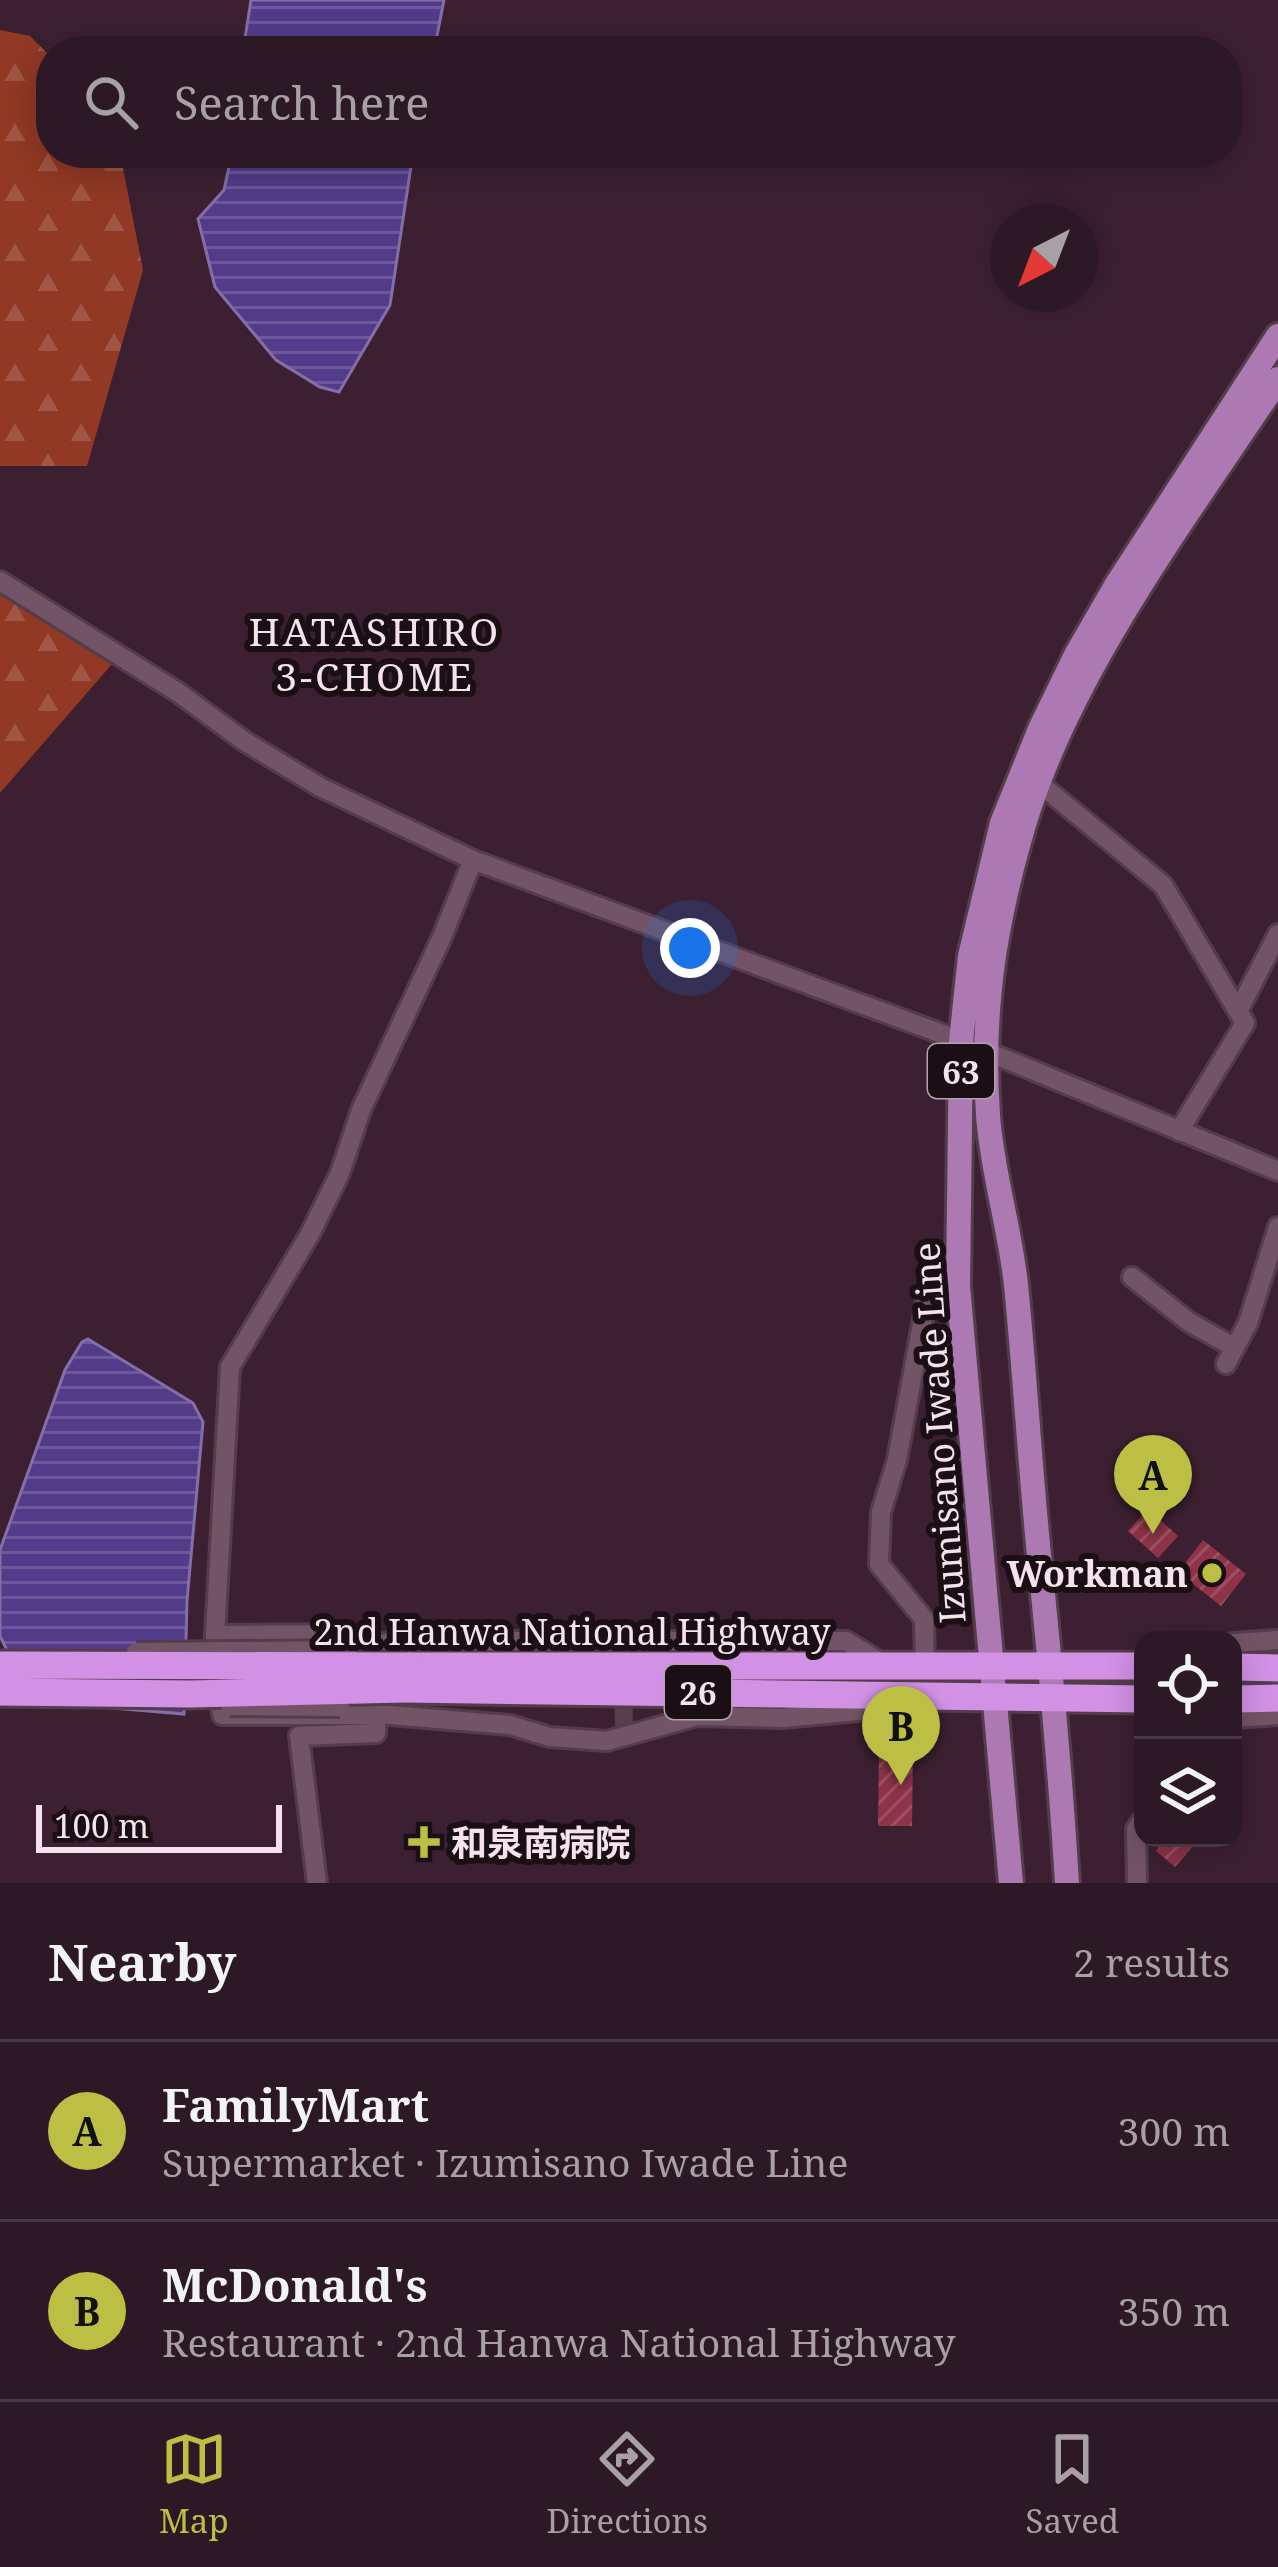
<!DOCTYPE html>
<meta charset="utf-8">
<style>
body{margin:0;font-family:"Noto Serif","Noto Sans JP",serif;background:#392532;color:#f1f3f6}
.controls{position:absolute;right:36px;bottom:36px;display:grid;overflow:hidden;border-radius:24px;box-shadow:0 6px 30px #0003}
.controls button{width:108px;height:108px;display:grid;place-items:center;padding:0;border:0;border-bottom:3px solid #483742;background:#2d1825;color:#f1f3f6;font:60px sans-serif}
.compass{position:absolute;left:990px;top:204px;width:108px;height:108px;border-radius:50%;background:#2d1825;box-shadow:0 6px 30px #0003;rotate:222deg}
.scale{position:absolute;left:36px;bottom:30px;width:246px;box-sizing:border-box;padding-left:12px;border:6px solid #f5e2ec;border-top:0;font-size:33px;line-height:42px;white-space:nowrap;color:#f5e2ec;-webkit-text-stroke:9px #1b0f16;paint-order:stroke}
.you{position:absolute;left:690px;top:948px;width:42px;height:42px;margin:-30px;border:9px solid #fff;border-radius:50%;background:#1a73e8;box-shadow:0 0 0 18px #1a73e833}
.badge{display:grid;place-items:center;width:78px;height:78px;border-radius:50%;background:#bcbf44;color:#111;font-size:39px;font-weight:700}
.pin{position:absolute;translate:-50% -99px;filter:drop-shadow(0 3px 6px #0008)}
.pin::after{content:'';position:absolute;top:63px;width:42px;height:36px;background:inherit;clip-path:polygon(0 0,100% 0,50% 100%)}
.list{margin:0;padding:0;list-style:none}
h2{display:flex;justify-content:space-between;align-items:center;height:156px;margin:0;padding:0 48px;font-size:51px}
h2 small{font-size:39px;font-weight:400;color:#a7a0a7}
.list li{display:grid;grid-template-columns:78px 1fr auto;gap:36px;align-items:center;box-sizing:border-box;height:180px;padding:0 48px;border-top:3px solid #483742}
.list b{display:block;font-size:45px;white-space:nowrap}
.list p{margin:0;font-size:39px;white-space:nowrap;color:#a7a0a7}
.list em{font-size:39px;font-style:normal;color:#a7a0a7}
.icon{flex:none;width:66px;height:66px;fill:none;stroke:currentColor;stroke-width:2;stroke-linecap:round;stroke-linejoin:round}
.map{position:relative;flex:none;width:1278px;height:1883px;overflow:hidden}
.search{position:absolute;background:#2d1825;box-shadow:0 6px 30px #0003;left:36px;right:36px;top:36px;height:132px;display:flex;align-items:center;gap:30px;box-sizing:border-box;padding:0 42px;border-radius:48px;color:#a7a0a7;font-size:45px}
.sheet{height:516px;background:#2d1825}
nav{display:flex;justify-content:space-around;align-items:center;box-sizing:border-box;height:168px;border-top:3px solid #483742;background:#2d1825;font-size:33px;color:#a7a0a7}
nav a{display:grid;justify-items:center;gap:6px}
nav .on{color:#bcbf44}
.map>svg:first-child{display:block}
.forest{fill:url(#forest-firs)}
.water{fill:url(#water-rules);stroke:#836ea7;stroke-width:3}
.building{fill:url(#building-hatch)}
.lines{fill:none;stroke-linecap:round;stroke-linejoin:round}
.minor-tunnel{stroke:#583d4d;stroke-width:18;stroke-dasharray:18 9;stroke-linecap:butt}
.minor-casing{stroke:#543d4b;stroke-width:24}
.major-casing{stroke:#543d4b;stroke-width:30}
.highway-casing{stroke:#543d4b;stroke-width:33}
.minor{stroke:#735466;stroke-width:18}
.major{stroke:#ac79b2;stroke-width:24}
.highway{stroke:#d291e5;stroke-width:27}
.minor-bridge-casing{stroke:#543d4b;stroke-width:24;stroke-linecap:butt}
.highway-bridge-casing{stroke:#543d4b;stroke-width:33;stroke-linecap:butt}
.minor-bridge{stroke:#735466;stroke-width:18}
.highway-bridge{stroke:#d291e5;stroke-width:27}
.poi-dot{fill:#bcbf44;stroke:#1b0f16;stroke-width:4.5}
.labels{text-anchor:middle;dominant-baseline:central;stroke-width:12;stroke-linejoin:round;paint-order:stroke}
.shield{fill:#1b0f16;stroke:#b4a3ac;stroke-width:3}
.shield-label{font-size:33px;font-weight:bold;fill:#f5e2ec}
.street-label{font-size:36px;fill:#f5e2ec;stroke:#1b0f16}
.poi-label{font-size:36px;font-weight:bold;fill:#f5e2ec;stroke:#1b0f16;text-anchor:end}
.neighbourhood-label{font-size:39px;letter-spacing:3px;fill:#f5e2ec;stroke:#1b0f16}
</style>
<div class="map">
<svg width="1278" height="1883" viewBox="0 0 1278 1883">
<defs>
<pattern id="forest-firs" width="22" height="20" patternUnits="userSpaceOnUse" patternTransform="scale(3)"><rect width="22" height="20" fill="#913924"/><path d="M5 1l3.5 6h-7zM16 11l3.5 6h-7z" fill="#a15544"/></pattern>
<pattern id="water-rules" width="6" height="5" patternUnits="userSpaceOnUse" patternTransform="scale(3)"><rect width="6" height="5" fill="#523c8a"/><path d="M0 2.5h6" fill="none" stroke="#6c589b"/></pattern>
<pattern id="building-hatch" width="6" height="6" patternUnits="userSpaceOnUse" patternTransform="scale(3)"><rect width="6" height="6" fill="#8e3348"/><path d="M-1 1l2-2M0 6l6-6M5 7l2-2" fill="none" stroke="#9e5063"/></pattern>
</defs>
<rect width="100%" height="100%" fill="#3c2031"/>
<path class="forest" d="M0,30L30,36L51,57V153H120L143,270L87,466H0Z
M0,582L119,656L0,793Z"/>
<path class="water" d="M251,0H444L434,51H243Z
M232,153H413L390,305L339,392L320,387L276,360L215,287L198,219L224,190Z
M88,1339L193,1403L203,1422L187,1601L184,1714L32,1701L0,1636V1550L65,1370L82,1342Z"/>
<path class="building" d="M1148,1509L1178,1536L1158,1558L1128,1531Z
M1203,1540L1246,1574L1221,1606L1178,1572Z
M879,1752H913L912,1826H878Z
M1158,1838H1200L1175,1867L1156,1851L1164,1842Z"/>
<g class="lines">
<path class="minor-tunnel" d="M623,1681L624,1727"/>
<g class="minor-casing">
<path id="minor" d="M0,581L179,693L244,741L320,787L473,860L961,1041L1278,1171
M1040,784L1163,885L1245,1023L1179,1131
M1238,1011L1278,934
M1132,1277L1189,1322L1235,1348
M1226,1364L1248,1323L1278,1227
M215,1635L230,1367L310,1234L340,1173L361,1110L442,937L473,860
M215,1642V1635L363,1634L376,1647V1733L299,1736L317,1883
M1233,1643L1278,1640
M347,1650L396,1641H846L886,1666
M925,1667L924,1619L879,1564L881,1512L897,1460L927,1297L937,1285L958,1286
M219,1688L222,1715H375
M366,1713L510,1725L550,1737L607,1741L697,1716L783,1718L858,1711L889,1703
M1233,1718L1278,1715
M1137,1883L1136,1829L1143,1819"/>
</g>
<g class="major-casing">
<path id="major" d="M1011,1883L958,1286L961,1041L970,956L1002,823L1040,729L1076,655L1117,584L1278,336
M1067,1883C1061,1783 1052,1684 1042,1584C1031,1485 1026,1385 1016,1285C1010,1228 992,1172 988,1115C981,1012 994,927 1023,828C1069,671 1188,515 1278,379"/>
</g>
<g class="highway-casing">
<path id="highway" d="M408,1666H1143
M1233,1667L1278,1668
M405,1689L1143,1699
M1233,1699L1278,1698"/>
</g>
<use href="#minor" class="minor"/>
<use href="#major" class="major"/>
<use href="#highway" class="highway"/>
<g class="minor-bridge-casing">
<path id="minor-bridge" d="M136,1652L347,1650
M230,1706L340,1707"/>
</g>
<g class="highway-bridge-casing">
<path id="highway-bridge" d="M0,1665L408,1666
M0,1692L190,1694L405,1689"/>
</g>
<use href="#minor-bridge" class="minor-bridge"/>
<use href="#highway-bridge" class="highway-bridge"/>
</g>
<g class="poi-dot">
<circle cx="1212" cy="1573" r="12"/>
<path d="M418 1824h12v12h12v12h-12v12h-12v-12h-12v-12h12z"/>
</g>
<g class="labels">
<g class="shield">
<rect x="928" y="1044" width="66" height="54" rx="9"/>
<rect x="665" y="1665" width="66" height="54" rx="9"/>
</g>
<g class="shield-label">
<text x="961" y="1071">63</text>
<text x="698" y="1692">26</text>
</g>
<g class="street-label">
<text transform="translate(939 1433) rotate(-94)">Izumisano Iwade Line</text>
<text x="572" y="1631">2nd Hanwa National Highway</text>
</g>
<g class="poi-label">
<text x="1188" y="1573">Workman</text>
<text x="451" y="1842" text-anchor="start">和泉南病院</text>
</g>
<g class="neighbourhood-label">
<text x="375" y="630">HATASHIRO<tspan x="375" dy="45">3-CHOME</tspan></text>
</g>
</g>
</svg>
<div class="controls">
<button><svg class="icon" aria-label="locate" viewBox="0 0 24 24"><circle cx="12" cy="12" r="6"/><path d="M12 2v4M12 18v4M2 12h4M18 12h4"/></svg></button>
<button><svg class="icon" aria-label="layers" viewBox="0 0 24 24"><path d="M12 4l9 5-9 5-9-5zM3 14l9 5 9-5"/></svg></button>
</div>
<svg class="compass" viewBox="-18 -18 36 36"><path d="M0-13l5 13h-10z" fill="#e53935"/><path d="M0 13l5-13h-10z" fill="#a7a0a7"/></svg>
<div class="scale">100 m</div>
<div class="you"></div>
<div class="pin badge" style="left:1153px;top:1534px">A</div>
<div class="pin badge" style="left:901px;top:1785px">B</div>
<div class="search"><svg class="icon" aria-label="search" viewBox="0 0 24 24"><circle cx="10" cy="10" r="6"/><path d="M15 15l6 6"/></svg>Search here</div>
</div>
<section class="sheet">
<h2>Nearby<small>2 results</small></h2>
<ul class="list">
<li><span class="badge">A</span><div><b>FamilyMart</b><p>Supermarket · Izumisano Iwade Line</p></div><em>300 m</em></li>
<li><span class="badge">B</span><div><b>McDonald's</b><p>Restaurant · 2nd Hanwa National Highway</p></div><em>350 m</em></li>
</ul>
</section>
<nav>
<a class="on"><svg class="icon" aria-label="map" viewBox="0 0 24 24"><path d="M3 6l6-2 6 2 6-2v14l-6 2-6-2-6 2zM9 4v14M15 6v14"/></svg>Map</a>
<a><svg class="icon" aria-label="directions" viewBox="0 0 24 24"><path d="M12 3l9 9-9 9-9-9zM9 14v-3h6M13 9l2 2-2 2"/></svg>Directions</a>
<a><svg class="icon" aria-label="saved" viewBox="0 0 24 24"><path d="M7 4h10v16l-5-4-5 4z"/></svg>Saved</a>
</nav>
